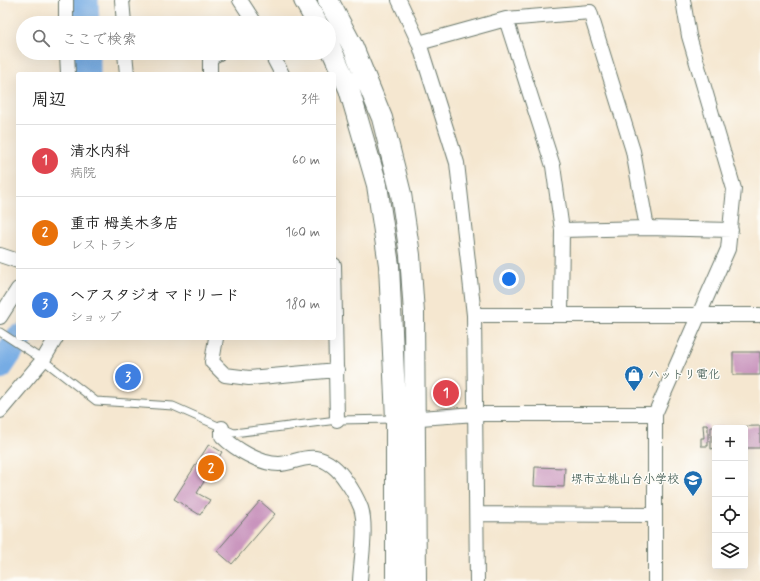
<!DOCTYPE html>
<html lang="ja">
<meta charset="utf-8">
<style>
body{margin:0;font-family:Mynerve,"Klee One",sans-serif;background:#f6f6f6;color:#222}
.controls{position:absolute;right:12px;bottom:12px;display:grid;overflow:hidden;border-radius:4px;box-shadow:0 4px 16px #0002}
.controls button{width:36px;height:36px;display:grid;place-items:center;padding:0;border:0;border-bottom:1px solid #e0e0e0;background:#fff;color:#222;font:20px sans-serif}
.you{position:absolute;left:509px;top:279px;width:14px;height:14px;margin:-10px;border:3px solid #fff;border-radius:50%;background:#1a73e8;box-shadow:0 0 0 6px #1a73e833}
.badge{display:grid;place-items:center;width:26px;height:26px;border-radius:50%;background:#1f6fb2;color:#fff;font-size:13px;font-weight:700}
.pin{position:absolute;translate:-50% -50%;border:2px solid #fff;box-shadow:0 1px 4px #0006}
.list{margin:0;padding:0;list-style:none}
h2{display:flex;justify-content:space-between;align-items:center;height:52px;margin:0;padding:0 16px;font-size:17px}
h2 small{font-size:13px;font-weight:400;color:#767676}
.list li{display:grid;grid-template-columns:26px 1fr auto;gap:12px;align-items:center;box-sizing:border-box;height:72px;padding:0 16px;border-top:1px solid #e0e0e0}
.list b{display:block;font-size:15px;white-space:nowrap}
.list p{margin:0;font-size:13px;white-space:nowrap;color:#767676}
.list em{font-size:13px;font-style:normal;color:#767676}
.icon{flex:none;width:22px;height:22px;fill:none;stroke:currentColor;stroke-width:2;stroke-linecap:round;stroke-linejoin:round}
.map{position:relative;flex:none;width:760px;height:581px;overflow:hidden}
.search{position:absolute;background:#fff;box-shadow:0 4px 16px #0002;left:16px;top:16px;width:320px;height:44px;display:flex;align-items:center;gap:10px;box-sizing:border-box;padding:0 14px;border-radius:22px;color:#767676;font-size:15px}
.panel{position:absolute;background:#fff;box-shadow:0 4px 16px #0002;left:16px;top:72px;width:320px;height:268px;border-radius:4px}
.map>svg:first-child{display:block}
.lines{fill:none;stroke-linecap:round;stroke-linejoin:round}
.river{stroke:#76ace4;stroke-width:27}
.building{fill:#c994bd}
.lane-casing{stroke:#6a786b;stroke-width:9}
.street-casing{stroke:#6a786b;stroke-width:16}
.secondary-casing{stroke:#6a786b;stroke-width:22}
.lane{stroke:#fff;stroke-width:7}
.street{stroke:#fff;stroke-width:14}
.secondary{stroke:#fff;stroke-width:20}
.labels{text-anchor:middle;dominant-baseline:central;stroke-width:3;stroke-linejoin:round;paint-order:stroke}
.poi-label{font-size:12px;fill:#1f3d34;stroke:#fdfcf7;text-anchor:start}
</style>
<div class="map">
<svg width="760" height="581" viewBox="0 0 760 581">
<rect width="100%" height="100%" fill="#fdfcf7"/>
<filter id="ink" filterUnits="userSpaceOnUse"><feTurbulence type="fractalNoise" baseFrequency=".025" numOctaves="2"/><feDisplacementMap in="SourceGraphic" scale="8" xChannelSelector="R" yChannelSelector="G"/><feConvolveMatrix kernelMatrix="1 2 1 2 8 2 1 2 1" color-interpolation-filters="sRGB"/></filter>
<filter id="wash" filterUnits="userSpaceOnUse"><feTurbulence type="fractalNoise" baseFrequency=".012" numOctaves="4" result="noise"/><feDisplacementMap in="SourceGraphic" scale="16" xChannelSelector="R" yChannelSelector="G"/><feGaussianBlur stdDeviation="0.9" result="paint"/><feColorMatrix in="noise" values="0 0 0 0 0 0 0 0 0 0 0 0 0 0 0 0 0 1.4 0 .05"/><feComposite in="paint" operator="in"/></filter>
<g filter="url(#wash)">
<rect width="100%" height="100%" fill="#f5e7d0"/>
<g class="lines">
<path class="river" d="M85,0L86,23
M87,53V74
M0,366L19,338"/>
</g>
<g id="blocks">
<path class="building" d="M733,352H760V375H733Z
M703,425H708V446H701V438H704Z
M760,426V448H745V428H715V448L711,449V427Z
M209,444L222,452L197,493L210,500L200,515L174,499Z
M535,467L565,468L564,487L534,486Z
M260,501L275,514L232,564L217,551Z"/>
</g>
</g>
<g filter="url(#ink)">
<use href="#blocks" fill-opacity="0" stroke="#6a786b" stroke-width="1"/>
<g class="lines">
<g class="lane-casing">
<path id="lane" d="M0,332L43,360L96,401L173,406L234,433L337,420L395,419"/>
</g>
<g class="street-casing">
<path id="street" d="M66,0V23
M122,0L124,23
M240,0L255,23
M399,0L419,43L457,163L474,315L477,581
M506,19L553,166L562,230L561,315
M419,43L506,19L590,12L633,151L647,228
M67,53L68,74
M125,53L127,74
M271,53L282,74
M210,74V58L219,53
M562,230L647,228L731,230
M0,255L18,261
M334,265L337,420
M474,315H760
M0,317L18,289
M216,338L212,362L225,375L249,378L337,370
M0,411L43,360L56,338
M406,419L476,414H655
M222,428V436C235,449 260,464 279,464C290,464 303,456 315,458C328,460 339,470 346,481C352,489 357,498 361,508C367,527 361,560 360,581
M477,514L654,515
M655,581V414L728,249L734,189L689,36L683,0"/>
</g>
<g class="secondary-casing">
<path id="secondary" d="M304,0L317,23
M328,0L353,47L382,118L401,194L410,255L414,313L416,581
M329,44L349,89L377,185L389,265L396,419V581"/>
</g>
<use href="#lane" class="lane"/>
<use href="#street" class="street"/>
<use href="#secondary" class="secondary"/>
</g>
</g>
<defs>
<g id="shop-pin" transform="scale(1)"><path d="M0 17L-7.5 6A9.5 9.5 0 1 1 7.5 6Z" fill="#1f6fb2" stroke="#fdfcf7"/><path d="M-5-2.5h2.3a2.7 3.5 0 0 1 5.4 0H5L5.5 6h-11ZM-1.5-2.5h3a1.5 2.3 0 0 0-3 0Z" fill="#fff"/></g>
<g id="school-pin" transform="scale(1)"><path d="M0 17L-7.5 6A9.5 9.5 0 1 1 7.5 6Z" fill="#1f6fb2" stroke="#fdfcf7"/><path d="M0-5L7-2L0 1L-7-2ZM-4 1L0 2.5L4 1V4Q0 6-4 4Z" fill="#fff"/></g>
</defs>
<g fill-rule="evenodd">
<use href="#shop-pin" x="634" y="375"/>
<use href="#school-pin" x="693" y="480"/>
</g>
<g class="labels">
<g class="poi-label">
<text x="648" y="375">ハットリ電化</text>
<text x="679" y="480" text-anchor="end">堺市立桃山台小学校</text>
</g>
</g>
</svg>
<div class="controls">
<button>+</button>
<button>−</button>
<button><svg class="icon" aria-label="locate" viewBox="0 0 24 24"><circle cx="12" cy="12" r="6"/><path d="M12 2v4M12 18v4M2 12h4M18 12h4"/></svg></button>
<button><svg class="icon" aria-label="layers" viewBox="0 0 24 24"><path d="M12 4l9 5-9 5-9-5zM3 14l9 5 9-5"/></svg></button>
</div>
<div class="you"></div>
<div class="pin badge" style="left:446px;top:393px;background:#e0444e">1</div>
<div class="pin badge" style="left:211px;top:468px;background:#e8710a">2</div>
<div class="pin badge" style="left:128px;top:377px;background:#3f7fe0">3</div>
<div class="search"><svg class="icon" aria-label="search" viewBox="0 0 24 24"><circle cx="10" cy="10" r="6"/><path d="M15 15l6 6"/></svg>ここで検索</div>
<section class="panel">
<h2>周辺<small>3件</small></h2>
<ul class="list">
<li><span class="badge" style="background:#e0444e">1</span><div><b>清水内科</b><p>病院</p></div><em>60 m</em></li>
<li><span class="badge" style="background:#e8710a">2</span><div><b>重市 栂美木多店</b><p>レストラン</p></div><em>160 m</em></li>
<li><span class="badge" style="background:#3f7fe0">3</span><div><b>ヘアスタジオ マドリード</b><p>ショップ</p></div><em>180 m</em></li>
</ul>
</section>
</div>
